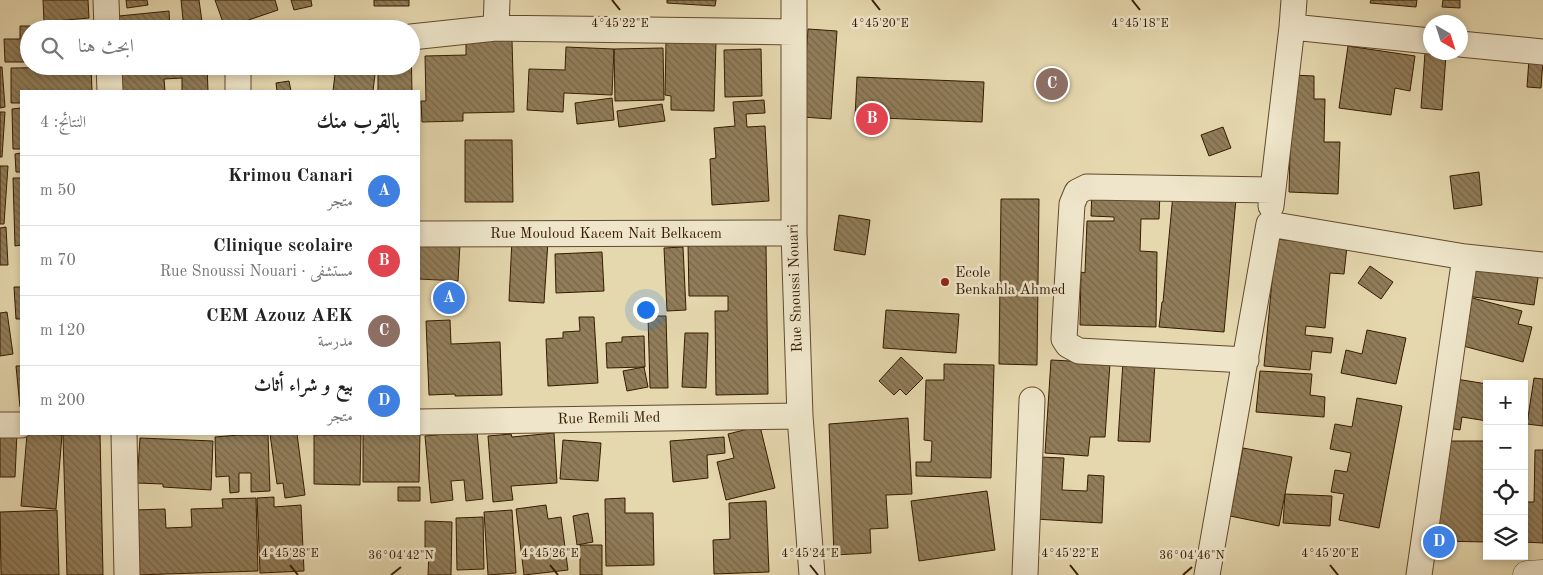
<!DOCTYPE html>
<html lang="ar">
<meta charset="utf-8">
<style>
body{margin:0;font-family:"Old Standard TT",Amiri,serif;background:#f2f2f2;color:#222;direction:rtl}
.controls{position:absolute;right:15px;bottom:15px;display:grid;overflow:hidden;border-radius:0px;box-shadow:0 2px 8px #0003}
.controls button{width:45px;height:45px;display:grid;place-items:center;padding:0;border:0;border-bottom:1px solid #e0e0e0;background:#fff;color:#222;font:25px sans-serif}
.compass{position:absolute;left:1423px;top:15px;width:45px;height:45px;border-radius:50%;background:#fff;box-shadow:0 2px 8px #0003;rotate:141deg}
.you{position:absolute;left:645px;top:309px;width:18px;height:18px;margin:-12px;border:4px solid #fff;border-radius:50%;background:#1a73e8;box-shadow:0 0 0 8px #1a73e833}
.badge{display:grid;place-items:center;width:32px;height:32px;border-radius:50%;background:#111827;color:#fff;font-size:16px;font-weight:700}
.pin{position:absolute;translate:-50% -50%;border:2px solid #fff;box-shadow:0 1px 5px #0006}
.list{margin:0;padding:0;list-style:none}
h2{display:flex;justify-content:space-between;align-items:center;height:65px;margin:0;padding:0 20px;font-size:21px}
h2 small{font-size:16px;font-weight:400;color:#767676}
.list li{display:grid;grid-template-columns:32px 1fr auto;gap:15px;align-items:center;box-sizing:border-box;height:70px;padding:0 20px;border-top:1px solid #e0e0e0}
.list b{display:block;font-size:19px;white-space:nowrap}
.list p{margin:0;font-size:16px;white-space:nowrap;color:#767676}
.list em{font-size:16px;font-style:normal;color:#767676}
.icon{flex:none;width:28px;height:28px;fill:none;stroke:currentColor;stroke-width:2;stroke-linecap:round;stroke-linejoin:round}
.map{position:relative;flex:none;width:1543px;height:575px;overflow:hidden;direction:ltr}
.search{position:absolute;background:#fff;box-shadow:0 2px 8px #0003;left:20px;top:20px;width:400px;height:55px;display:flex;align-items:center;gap:12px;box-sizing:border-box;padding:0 18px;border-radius:28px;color:#767676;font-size:19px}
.panel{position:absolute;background:#fff;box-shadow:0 2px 8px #0003;left:20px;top:90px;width:400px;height:345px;border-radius:0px;direction:rtl}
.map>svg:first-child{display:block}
.building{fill:url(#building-back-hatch);stroke:#361b00}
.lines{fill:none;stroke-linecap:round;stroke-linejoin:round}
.minor-casing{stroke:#624a2c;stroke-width:27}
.tertiary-casing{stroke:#624a2c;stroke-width:29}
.minor{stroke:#eee5ca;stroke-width:25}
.tertiary{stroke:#eee5ca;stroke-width:28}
.ticks{fill:none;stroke:#361b00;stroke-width:2}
.poi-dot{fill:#8f2418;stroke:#eee5ca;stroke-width:2}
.labels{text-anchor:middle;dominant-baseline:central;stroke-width:5;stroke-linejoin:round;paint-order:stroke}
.street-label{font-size:15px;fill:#361b00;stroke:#eee5ca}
.poi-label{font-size:15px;fill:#361b00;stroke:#eee5ca;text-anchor:start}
.ticks-label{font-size:12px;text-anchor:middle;fill:#361b00;stroke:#eee5ca;stroke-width:5;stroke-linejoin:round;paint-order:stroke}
</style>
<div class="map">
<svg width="1543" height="575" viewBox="0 0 1543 575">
<defs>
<pattern id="building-back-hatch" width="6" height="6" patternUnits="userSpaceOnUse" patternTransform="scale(1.25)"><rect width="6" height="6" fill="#917d5a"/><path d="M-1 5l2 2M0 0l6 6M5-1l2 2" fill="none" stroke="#776648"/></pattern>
</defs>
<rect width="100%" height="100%" fill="#e5d7ae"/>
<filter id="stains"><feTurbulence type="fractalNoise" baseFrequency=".004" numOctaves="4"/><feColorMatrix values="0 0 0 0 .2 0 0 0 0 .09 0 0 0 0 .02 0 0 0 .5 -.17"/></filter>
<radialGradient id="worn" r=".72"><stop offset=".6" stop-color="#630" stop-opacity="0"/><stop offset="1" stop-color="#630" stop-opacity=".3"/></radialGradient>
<path class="building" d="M43,0H88L89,18L44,22Z
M126,0H147L148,5L127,8Z
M181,0H199L203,29H184Z
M215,0H275L278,10L225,28Z
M291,0H311L312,6L294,10Z
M374,0H409V6H374Z
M667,0H716L715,6L667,3Z
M1371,0H1417L1416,7L1370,3Z
M1443,0H1460V8L1442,7Z
M169,11L170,29H120L119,16Z
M20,26H90V29H29V62H5L4,39H20Z
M808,29L837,31L831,119L802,117Z
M512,40L514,112L463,113V121L422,122L421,101H426L425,56L466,55V41Z
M666,41L716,42L714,111L671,110V96L665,95Z
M411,45L412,91H378V66H411Z
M1348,46L1415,56L1410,91L1395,88L1391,115L1339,108Z
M566,47L614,49L612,95L564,93L563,112L527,110L529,69L565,70Z
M663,48L664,100L615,101L614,49Z
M761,49L762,96L725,97L724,50Z
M1425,53L1446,55L1442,110L1421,108Z
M1529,59L1543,60L1541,88L1527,87Z
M120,66H207L208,91H182V78L164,79L165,91H121Z
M336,66H376L373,91H333Z
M0,67H2L5,107L0,108Z
M91,67L92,91H21V103H11V68Z
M1292,75L1314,76V99H1325L1324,142H1340L1338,194L1289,192Z
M857,77L984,82L982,122L855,117Z
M289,81L291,91H277L276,83Z
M612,98L614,120L577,124L575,103Z
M764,100L765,113L746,114L747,127L765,126L769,201L712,205L710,159L716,158L714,128L735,126L733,102Z
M662,104L665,121L619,127L617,111Z
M21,108V149H13L12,109Z
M0,112H5L2,157H0Z
M1223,127L1231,148L1209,156L1201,135Z
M465,140H512L513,202H465Z
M21,153V172H16L15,154Z
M0,166H8L4,224H0Z
M1479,172L1482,205L1454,209L1450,176Z
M13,178H21V245L15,246Z
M1092,190L1160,192L1159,219H1141L1140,251L1157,252L1156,327L1080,325L1081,272L1085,273L1087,221H1114V217L1091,216Z
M1173,194L1236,199L1224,332L1159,327L1162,302H1163Z
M1001,199H1039L1037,365L999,364Z
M839,215L870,220L865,255L834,250Z
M6,227L8,265H0V228Z
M512,239L548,241L544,303L509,301Z
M1276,239L1347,246L1344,274L1330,273L1325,328L1306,326L1305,335L1333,338L1331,353L1312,351L1310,370L1264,366Z
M419,242L460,244L458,281L419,279Z
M688,244H766L768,394L716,395L715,311H728V296H689Z
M683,247L686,310L667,311L664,248Z
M602,252L604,291L556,293L555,254Z
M1540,265L1534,305L1466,296L1470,267Z
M1370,266L1393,282L1381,299L1358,283Z
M14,287H21V319H16Z
M1465,296L1522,311L1518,324L1532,327L1523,362L1452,343Z
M886,310L959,314L956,353L883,348Z
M7,312L13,354L0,356V313Z
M648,316H666L668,388H650Z
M579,317H594L598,383L548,386L546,339L563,338V332L580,331Z
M450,320L451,344L500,342L502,395L455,396V394L429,395L426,321Z
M1367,330L1406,338L1396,384L1341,373L1346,350L1362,354Z
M685,333H708L706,388L682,387Z
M644,336L645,367L607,368L606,343L622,342V337Z
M901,357L923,378L906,395L900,389L894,395L879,381Z
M1051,360L1110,363L1105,437H1090L1088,456L1045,453Z
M1123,361L1155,363L1150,442L1118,441Z
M944,364L994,365L991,478L916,476V462H931L932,441L924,440L926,380H944Z
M16,366H21V407H20Z
M644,367L648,387L627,391L623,371Z
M1260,371L1312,374L1310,395L1325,397L1324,417L1256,412Z
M1534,378L1543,379V426L1527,424Z
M1456,379L1487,384V421L1462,417L1460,430L1448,428Z
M1357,398L1402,406L1379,528L1339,520L1344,494L1331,492L1335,470L1347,472L1351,453L1330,449L1335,424L1352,427Z
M908,418L912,494L886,495L888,528L870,529L871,553L834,555L829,424Z
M760,426L775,488L726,500L717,462L734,458L728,434Z
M0,431L17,432L15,477H0Z
M477,431L483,499L466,501L464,480L451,481L453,500L431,503L425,436Z
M554,433L557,483L511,486L513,500L493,502L488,436L511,434L512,437Z
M27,434L62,435L56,509L21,506Z
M100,434L103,575H67L63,435Z
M270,434H297L305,495L285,498L283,483L277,484Z
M363,434H420L419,482H363Z
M239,435H268L270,491L251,492V473H239V492L230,493L229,476L216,477L215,437Z
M314,435H361L360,485L314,484Z
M724,437L725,453L707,455L708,478L673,482L670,441Z
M140,438L213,441L211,490L163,487V484L137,483Z
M563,440L601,443L598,481L560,479Z
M1438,441H1487V542L1437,541Z
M1243,448L1292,457L1279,526L1230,516Z
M1535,450H1543V543L1524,542V502H1534Z
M1039,457L1064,458L1062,490L1087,491L1088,475L1104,476L1102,523L1035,519Z
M398,487H420V501H398Z
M987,491L995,550L919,561L911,501Z
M1285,494L1332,496L1330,526L1283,523Z
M274,497V507L301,505L304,571L260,573L257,498Z
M256,498L258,571L136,575L135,510L165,509L166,528L192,527L191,509L223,508L222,499Z
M625,498V513H653L654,565L606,566L605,499Z
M766,501L769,572L714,574L713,540L730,539L729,503Z
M546,505L548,519L561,517L568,570L524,575L516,509Z
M57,510L59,575H1L0,512Z
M512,510L516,573L488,575L484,512Z
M588,513L593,542L577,545L573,516Z
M483,517L484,569L457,570L456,518Z
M425,521L452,522L451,575H428L429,550H425Z
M580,545H602V575H580Z"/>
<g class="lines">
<g class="minor-casing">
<path id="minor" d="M106,0L107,29
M794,0V233L800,416L812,575
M1292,27L1294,0
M496,28L497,0
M411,37L496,28L794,32
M1460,44L1543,52
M109,66L110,91
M238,91V72L240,66
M1271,206L1292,27L1430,41
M419,234L794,233
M1246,360L1079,351L1068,345L1064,339L1072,204L1077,192L1087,187L1272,190
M419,422L800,416
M0,425H21
M124,434L127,575
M1025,575L1032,400
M1207,575L1269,224L1465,257L1543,265
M1419,575L1465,257"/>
</g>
<g class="tertiary-casing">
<path id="tertiary" d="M1527,575L1543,574"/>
</g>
<use href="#minor" class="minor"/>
<use href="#tertiary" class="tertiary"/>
</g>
<path class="ticks" d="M612,0L620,10M872,0L880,10M1132,0L1140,10M290,565L298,575M550,565L558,575M810,565L818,575M1070,565L1078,575M1330,565L1338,575M391,575L401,567M1183,575L1192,567"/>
<circle class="poi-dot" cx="945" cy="282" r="5"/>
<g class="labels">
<g class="street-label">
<text x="606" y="234">Rue Mouloud Kacem Nait Belkacem</text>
<text transform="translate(796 288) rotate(-92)">Rue Snoussi Nouari</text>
<text transform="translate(609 419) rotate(-1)">Rue Remili Med</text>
</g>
<g class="poi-label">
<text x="955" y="273">Ecole<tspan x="955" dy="17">Benkahla Ahmed</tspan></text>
</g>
</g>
<g class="ticks-label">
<text x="1140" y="27">4°45'18"E</text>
<text x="620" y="27">4°45'22"E</text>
<text x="880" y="27">4°45'20"E</text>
<text x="290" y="557">4°45'28"E</text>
<text x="550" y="557">4°45'26"E</text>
<text x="810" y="557">4°45'24"E</text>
<text x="1070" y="557">4°45'22"E</text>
<text x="1330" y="557">4°45'20"E</text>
<text x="401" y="559">36°04'42"N</text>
<text x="1192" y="559">36°04'46"N</text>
</g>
<rect width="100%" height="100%" filter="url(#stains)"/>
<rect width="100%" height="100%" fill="url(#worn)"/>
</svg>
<div class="controls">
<button>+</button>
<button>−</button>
<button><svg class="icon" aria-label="locate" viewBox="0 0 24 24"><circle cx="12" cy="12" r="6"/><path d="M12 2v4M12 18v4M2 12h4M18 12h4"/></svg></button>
<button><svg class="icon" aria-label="layers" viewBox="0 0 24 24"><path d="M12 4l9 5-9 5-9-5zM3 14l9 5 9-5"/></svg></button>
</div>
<svg class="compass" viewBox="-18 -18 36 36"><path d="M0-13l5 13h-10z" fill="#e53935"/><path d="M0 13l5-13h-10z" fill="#767676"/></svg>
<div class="you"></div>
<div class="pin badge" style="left:449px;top:298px;background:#3f7fe0">A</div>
<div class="pin badge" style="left:872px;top:119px;background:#e0444e">B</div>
<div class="pin badge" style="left:1052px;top:84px;background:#8d6e63">C</div>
<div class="pin badge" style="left:1439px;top:542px;background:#3f7fe0">D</div>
<div class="search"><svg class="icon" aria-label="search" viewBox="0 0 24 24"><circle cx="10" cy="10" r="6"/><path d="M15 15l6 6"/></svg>ابحث هنا</div>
<section class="panel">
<h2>بالقرب منك<small>النتائج: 4</small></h2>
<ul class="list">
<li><span class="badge" style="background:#3f7fe0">A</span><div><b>Krimou Canari</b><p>متجر</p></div><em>50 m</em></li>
<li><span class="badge" style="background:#e0444e">B</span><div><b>Clinique scolaire</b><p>مستشفى · Rue Snoussi Nouari</p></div><em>70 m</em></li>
<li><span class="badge" style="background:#8d6e63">C</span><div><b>CEM Azouz AEK</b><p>مدرسة</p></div><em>120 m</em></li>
<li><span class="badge" style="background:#3f7fe0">D</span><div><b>بيع و شراء أثاث</b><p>متجر</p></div><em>200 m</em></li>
</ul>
</section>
</div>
